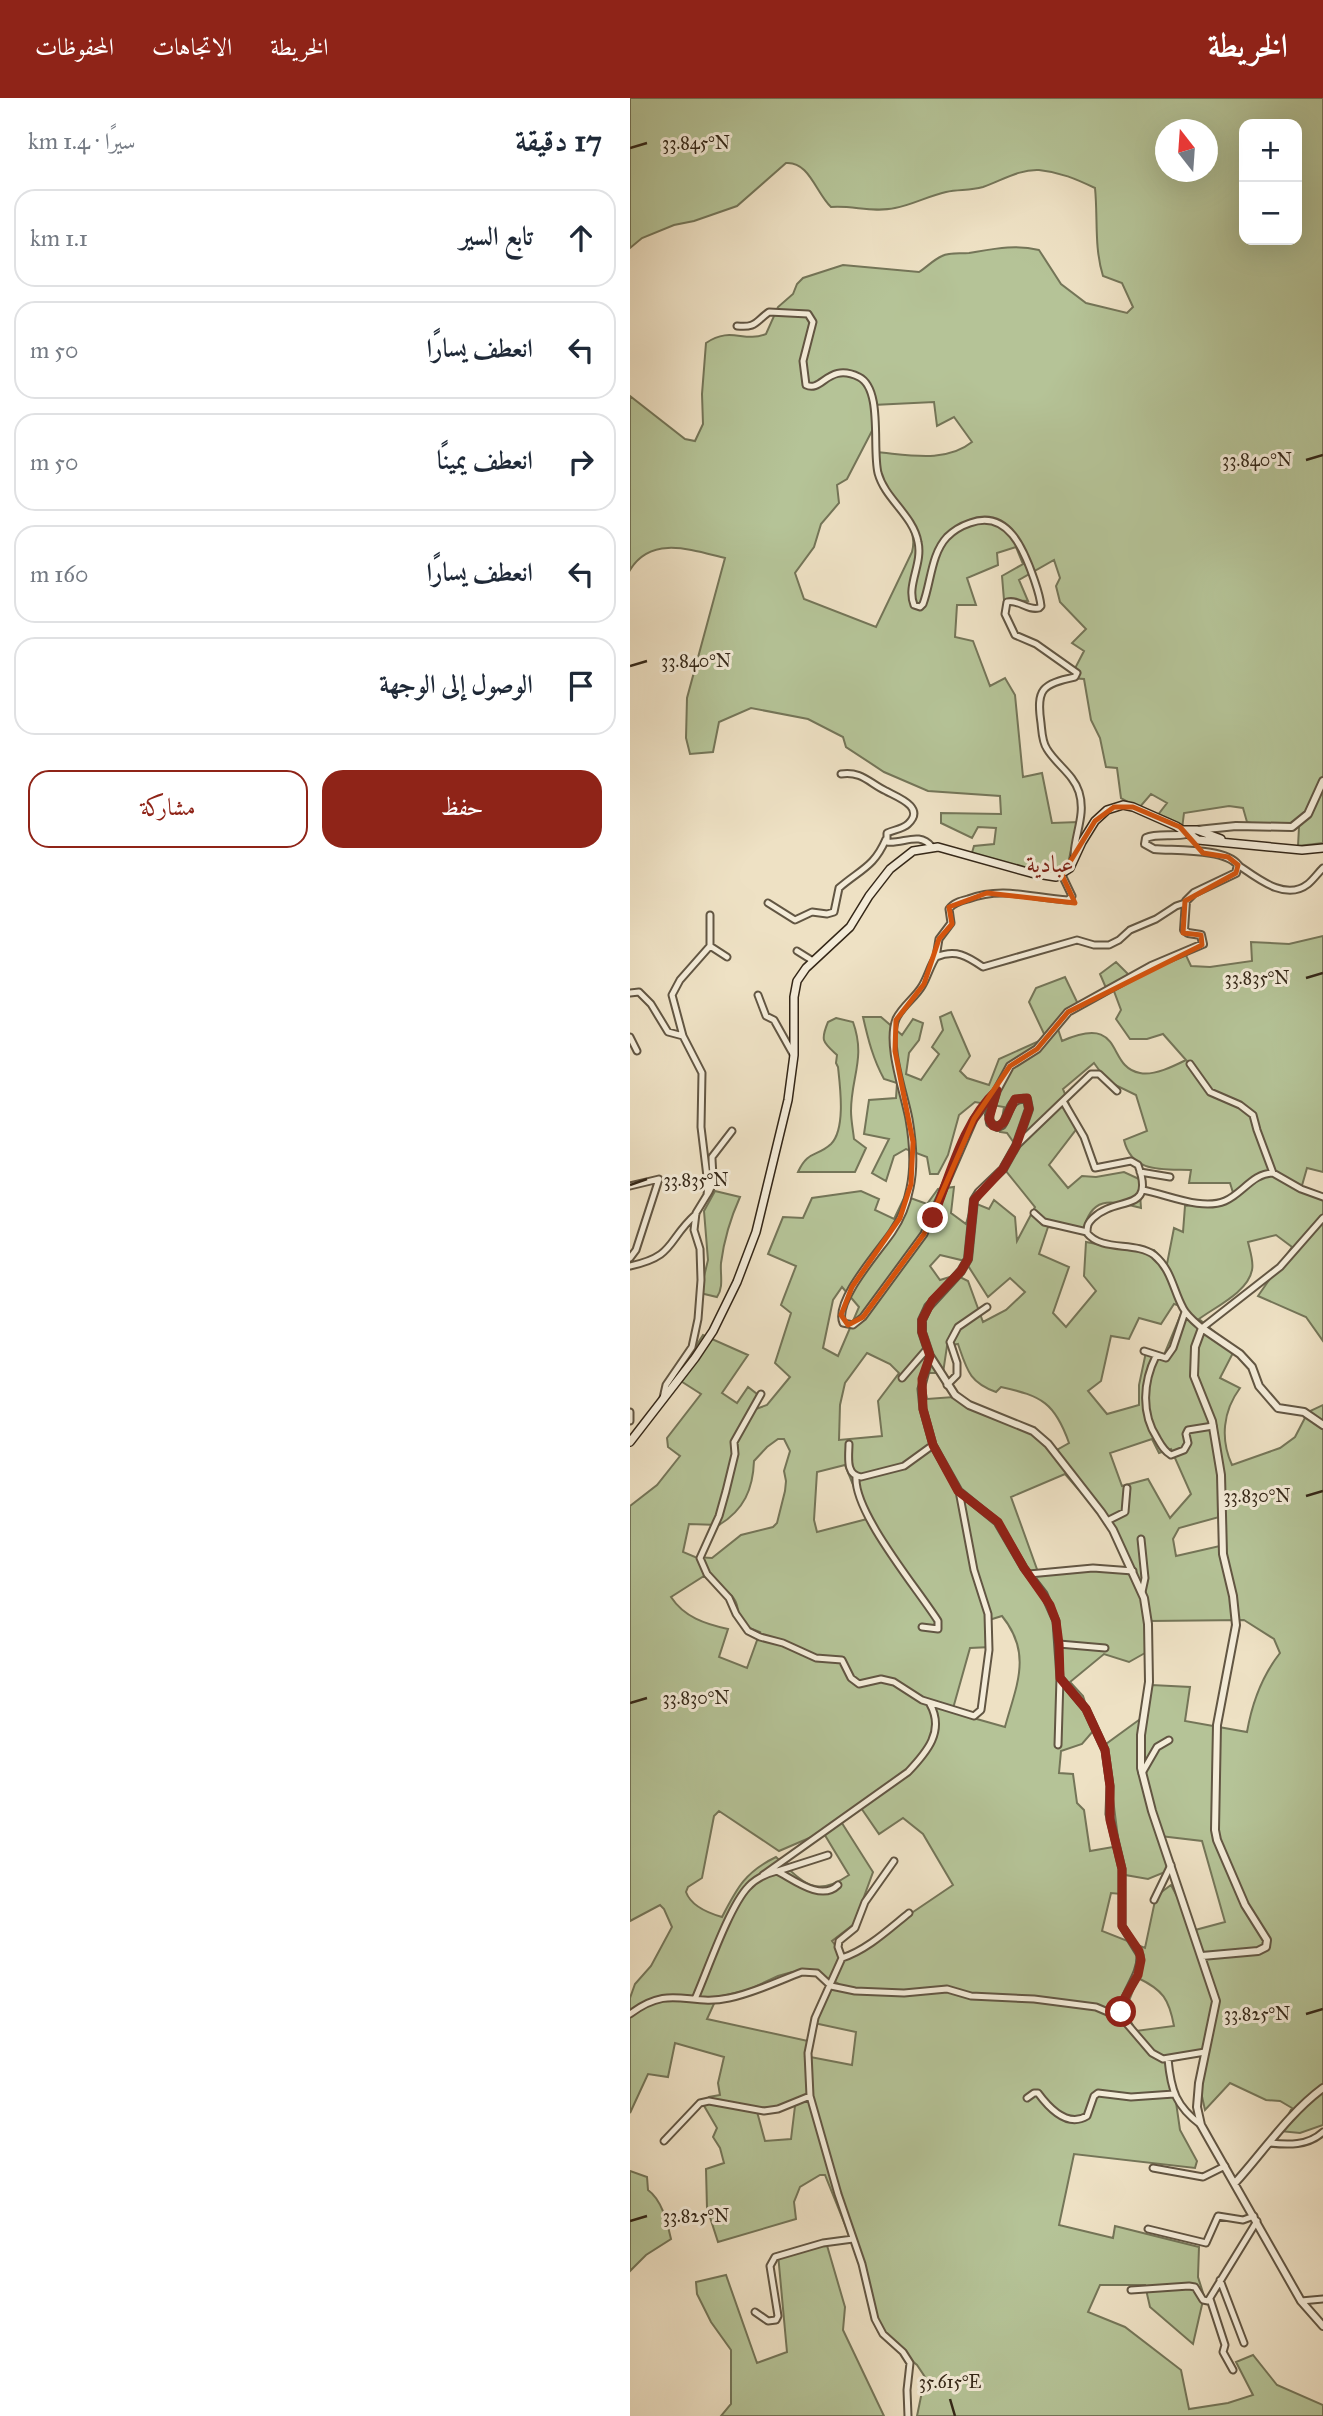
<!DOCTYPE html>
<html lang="ar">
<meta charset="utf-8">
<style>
body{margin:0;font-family:"IM FELL Great Primer",Amiri,serif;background:#f2f2f3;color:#1f2937;direction:rtl}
.controls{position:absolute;right:21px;top:21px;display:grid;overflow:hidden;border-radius:14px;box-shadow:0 7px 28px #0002}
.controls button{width:63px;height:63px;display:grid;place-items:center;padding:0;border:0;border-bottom:2px solid #e0e1e3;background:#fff;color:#1f2937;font:35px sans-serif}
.compass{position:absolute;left:525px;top:21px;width:63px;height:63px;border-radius:50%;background:#fff;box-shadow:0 7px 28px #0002;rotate:343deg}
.stop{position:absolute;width:21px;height:21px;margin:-16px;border:5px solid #8f2418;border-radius:50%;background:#fff}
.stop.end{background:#8f2418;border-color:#fff;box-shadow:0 2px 7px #0008}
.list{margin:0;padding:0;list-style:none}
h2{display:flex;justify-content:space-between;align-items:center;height:91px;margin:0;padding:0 28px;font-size:30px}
h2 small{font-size:23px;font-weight:400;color:#747a83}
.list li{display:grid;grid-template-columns:46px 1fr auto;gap:21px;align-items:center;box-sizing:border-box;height:98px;margin:0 14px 14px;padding:0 14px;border:2px solid #e0e1e3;border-radius:21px}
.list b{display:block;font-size:26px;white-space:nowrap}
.list em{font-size:23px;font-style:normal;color:#747a83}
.actions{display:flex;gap:14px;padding:21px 28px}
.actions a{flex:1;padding:16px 0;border:2px solid #8f2418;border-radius:21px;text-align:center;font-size:24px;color:#8f2418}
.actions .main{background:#8f2418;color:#fff}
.icon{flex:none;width:38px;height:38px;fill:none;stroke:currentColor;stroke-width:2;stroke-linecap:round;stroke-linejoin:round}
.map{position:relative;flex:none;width:693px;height:2318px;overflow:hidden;direction:ltr}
header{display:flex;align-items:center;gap:42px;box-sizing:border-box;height:98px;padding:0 35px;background:#8f2418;color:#fff}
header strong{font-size:33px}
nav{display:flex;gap:38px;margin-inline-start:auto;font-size:24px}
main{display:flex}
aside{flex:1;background:#fff}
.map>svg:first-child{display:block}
.green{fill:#b5c397;stroke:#747558;stroke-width:2;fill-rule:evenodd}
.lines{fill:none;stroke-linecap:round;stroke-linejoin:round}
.minor-casing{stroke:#625643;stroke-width:9}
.tertiary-casing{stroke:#625643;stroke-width:10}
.secondary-casing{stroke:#342718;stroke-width:10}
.minor{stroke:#f4ecd9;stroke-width:5}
.tertiary{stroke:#f4ecd9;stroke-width:6}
.secondary{stroke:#f4ecd9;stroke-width:7}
.route{stroke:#8f2418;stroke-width:9}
.marked{fill:none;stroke:#d6540d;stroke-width:5;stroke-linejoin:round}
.ticks{fill:none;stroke:#342718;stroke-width:2.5}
.labels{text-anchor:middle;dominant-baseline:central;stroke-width:6;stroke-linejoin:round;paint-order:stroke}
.quarter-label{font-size:24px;fill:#7a1f14;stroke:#f4ecd9}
.ticks-label{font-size:18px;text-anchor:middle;fill:#342718;stroke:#f4ecd9;stroke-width:6;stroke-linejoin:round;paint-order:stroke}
</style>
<header>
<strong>الخريطة</strong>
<nav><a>الخريطة</a><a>الاتجاهات</a><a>المحفوظات</a></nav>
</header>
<main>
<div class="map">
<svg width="693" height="2318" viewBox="0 0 693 2318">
<rect width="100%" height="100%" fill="#eee1c4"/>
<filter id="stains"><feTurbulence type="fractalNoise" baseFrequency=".00286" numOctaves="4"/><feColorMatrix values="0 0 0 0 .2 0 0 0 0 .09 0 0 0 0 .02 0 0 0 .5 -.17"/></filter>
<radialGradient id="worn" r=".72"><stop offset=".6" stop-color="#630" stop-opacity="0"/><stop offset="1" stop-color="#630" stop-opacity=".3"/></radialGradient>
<path class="green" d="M0,0H693V745L668,748L669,729L641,730L617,724L613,710L599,708L554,715L552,731L524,722L537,705L521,696L509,710L491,700L487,670L476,669L470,640L461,622L454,581L440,580L454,553L442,545L456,531L430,504L426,488L430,480L424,462L389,482L398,503L374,502L372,478L393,466L386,449L367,455L368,467L337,480L346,507H327L325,539L343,543L360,588L375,580L385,597L393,679L412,675L422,725L448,724L437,769L426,778L341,758L344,748L364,746L366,730L348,729L342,740L311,725V715L371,716L370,698L298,693L254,674L216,649L213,639L178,621L121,610L89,624L83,654L60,656L56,640L57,600L95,460C62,452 21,437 0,472V298L55,341L65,343L73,326L72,296L76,245C101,228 113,245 136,236L148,209L163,196L167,186L173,180L213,167L289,174C297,169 303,162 312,158C320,154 330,156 339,155C363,151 385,146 409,152L431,186L456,205L497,215L503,209L492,185L473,178C464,149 468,120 465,90C446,81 430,74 409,72C389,71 371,83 353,89C339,93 329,91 316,94C298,98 282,107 265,110C243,115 222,107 201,109C186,95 179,63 156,65L107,108L64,123L44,127L12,140L0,150ZM614,26H667V142H614ZM536,32H578V74H536ZM304,304L307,328L324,319L342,344C315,366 275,356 244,354C247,366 250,380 256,391C267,412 289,428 282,454L246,529L174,501L165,475L184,449L191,426L209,405L207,387L217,381L244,329L243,307Z
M693,838V1074L677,1070L671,1091L693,1101V1243L676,1219L628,1198L662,1149L646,1137L618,1144C620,1153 624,1164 622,1172C618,1194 585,1209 569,1221L605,1251L590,1280L610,1290C593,1313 590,1341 602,1367L650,1350L665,1339L678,1314L693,1307V2027L670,2035L649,2033L662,2010L650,2003L636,2002L600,1985L575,2012L569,1985L573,1957L540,1963L550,2032L567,2063L565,2070L444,2056L429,2127L483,2140L485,2128L569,2149L568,2179L574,2198L563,2246L520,2209L515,2187H470L458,2214L495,2229L551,2272L559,2311L598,2305L623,2297L606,2264L623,2257L647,2287L693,2307V2318H287L295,2279L287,2267L249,2235L242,2221L236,2179L195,2077H190L170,2089L164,2104L166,2121L88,2144L77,2110L76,2071L94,2065L90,2050L83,2039L87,2030L73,2006L79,1999L90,1997L88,1985L94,1959L45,1945L38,1979L18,1976L0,2015V1900L5,1886L21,1868L42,1829L34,1811L30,1807L0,1823V1408L27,1387L50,1358L38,1349L37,1340L71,1296L46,1280L73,1237L118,1257L92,1295L107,1305L118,1289L127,1296L123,1312L137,1307L160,1279L145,1265L161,1215L151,1207L166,1168L138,1156L153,1119L173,1120L182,1100L231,1093L249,1101L245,1112L264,1121L275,1098L297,1106L308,1091L324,1089L321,1115L336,1126L342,1104L359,1111L364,1102L385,1119L387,1143L405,1109L371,1067L384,1045L377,1035L370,1034L374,1009L345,1004L329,1017L318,1057L308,1076H300L297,1059L276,1051L264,1058L256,1083L242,1075L259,1041L234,1036L239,1002L266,1000L267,985L254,981C243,961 238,941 233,919H251L272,937L283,921L293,925L289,942L279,955L276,976L291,982L309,956L302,949L313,932L310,919L321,914L340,958L330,973L337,980L359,987L369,961L416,940L399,904L406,890L435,879L448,906L426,925L432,943C496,915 475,969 510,975C524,978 544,968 556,962L533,936L517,941H500L486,921L491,912L482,888L476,890L470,876L486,864L501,879L554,853L561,868L580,869L622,863L621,844L659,846ZM464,965L477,983L506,997L517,1033L494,1042C502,1076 534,1071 561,1072L559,1085H600L605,1101L555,1108L553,1134L544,1130L537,1166L524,1152L493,1151L456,1144L454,1178L466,1193L436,1229L423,1215L439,1169L409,1156L418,1129L453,1134C461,1096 482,1103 511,1110L509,1081L494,1074L466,1079L452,1078L438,1090L419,1067L448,1029L433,991ZM310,1157L335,1163L358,1199L380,1180L395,1194L376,1212L353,1224L338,1183L326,1177L310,1182L300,1168ZM212,1189L229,1209L208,1258L193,1250L203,1202ZM544,1206L554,1209L534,1257L516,1254L509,1287V1307L477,1316L458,1293L471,1283L481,1238L499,1241L509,1220L531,1226ZM328,1246C337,1272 339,1284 366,1294L371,1289C412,1298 425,1305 439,1345L423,1354L398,1332L324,1299L297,1301L292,1275H313L317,1248ZM237,1255L260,1266L269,1275L248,1303L252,1338L209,1342L210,1307L215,1285ZM148,1341H154L160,1353L154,1373L156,1383L155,1393L147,1425L143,1429L111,1437L82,1460L65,1459L53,1454L59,1426L89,1427C114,1412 123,1391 124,1363L137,1349ZM522,1341L529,1355L541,1351L561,1396L540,1420L518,1381L492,1388L480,1355ZM215,1367L237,1421L187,1434L184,1422L187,1374ZM435,1376L483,1431L504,1475L488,1472L408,1474L381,1399ZM589,1419L590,1448L546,1458L543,1441L549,1430ZM74,1478C91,1493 110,1493 108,1520L117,1529L130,1534L117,1570L89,1559L98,1531C75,1526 54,1519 41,1499ZM372,1518C403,1556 386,1588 375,1629L322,1614L340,1550L361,1549L359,1522ZM614,1522L644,1541L650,1555C632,1578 622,1605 617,1634L555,1623L560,1589L522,1587L513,1619L476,1646L489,1748L460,1753L454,1712L447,1705L443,1676L429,1675L431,1653L452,1646L464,1632L453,1598L440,1584L474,1556L499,1564L515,1555L519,1523ZM229,1707L249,1736L273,1720L293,1736L323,1787L215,1860L202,1843L224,1826L243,1774L210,1722ZM89,1713L149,1753L193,1734L219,1777C184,1801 173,1784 146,1759C115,1774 107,1790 92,1819C78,1815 61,1808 56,1794L58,1789L72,1780L84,1718ZM530,1738L572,1743L595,1824L565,1832L541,1787L526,1798L515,1850L472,1833L481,1795L491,1796L495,1777L518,1781L540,1772ZM162,1874L191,1877L207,1885L199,1892L184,1925L226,1934L222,1967L175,1958L178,1943L77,1921L87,1899L118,1892L148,1878ZM508,1880C533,1892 539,1901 544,1928L506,1933L495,1913ZM165,2008L161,2041L135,2043L126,2010Z
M206,920L223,924C236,960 221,979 221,1013C221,1022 223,1032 224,1041L236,1050L225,1074H168C178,1052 187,1059 201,1046C216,1031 210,988 208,969L206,965L207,957C193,944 190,943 198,924Z
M85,1093L110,1099C101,1119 94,1142 91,1165C90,1176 94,1189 87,1199L70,1195L78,1162L74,1113Z
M0,2073L17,2079L18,2092C32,2102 37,2124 41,2141L16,2157L0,2173Z
M196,2144L215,2209L213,2232L254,2318H91L101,2306V2252L81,2224L67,2196L66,2184L96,2177L127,2265L157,2254L148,2156Z"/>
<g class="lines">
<g class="minor-casing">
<path id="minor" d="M107,228C126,230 125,224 139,214L178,216L183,224L173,263L176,287C192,295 198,264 229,279C253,291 242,350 248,375C255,401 283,417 288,444C293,466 276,487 284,507L290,509L293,506C301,485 301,456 317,439C323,433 331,428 340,425C378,411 394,452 404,481C407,490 410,498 411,508L409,510C397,513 389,501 377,504L375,516L385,537L406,546L447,575L445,579C412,586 406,591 411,625C412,634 412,644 417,651C426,666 444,677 449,694C456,716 445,735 444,757
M211,676C232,673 239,685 256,693C267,699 296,709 278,726C273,731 263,732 257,735V744C274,746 289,733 302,749
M608,767C626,779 655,804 678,786C683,782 688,775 693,770
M138,805L165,822L182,814L197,816L204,814L209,790C231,771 244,769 256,741
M80,848L97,859
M167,853L183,863
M306,859L309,841L321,825L319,811C323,805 330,803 338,801C373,788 403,800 438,802L442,798L432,777
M0,895L9,894L21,906L38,934L53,938
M128,897L136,918L144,922L163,956
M0,939L7,953
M560,966L580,994L610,1007L623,1017L627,1032L643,1075
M366,993L344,1021L294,1136L233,1219L223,1227L213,1225C203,1204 250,1152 262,1134C271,1121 277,1106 280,1090C285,1067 283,1044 279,1021C274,994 256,947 266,921C272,908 285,900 292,888C298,878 300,868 306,859C326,851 337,858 353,869L447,842L464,847H479L489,842L500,832L526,821L546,808L555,805
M433,1003L454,1039L465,1070L501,1063L508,1067C526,1116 487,1097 463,1120C458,1125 457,1127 457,1135C472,1154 505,1143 524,1157C542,1172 543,1192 553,1210C557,1218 565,1224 572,1230L650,1169L693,1120
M386,1048L461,976H469L487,993
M510,1074L540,1079
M0,1088L29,1081L6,1152L0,1160
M512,1092C537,1096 571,1113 595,1103C612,1096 623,1075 643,1075L671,1091L693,1099
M77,1097C86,1084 82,1074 82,1059L102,1033
M404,1115L414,1124L457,1134
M0,1168C46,1158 36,1143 66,1116
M514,1253L536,1260L543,1250L555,1214
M300,1258L291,1291L293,1311L303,1347L329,1393L367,1424L394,1470L414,1496L426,1523L430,1580L428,1647
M526,1258C513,1284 511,1315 527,1340C531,1347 534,1353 541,1357L554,1352L558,1345L556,1336L558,1332L583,1328
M272,1280L297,1251
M317,1287L327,1277V1265L320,1244L328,1229L357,1209
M131,1296L104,1344L105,1356L96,1393L89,1418L70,1460L77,1476L99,1500L106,1516L118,1533L130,1539L153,1545L186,1560L212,1562L221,1580L229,1586L251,1581L264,1584L292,1602L344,1618L351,1612L359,1552L358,1516L344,1472L329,1393
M33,1300L36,1287L62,1249L68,1221L71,1182L70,1151L64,1132L66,1115L77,1097L78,1087L71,1029L72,975L53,938L42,897L50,882L80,848V817
M0,1314V1323
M219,1346C219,1358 215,1377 231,1379L274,1368L303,1347
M226,1379C224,1415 287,1490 308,1523V1531L292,1529
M477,1423L495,1414L497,1390
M511,1441L515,1480L512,1494
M399,1476L463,1470L503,1473
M429,1546L475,1550
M431,1581L456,1611L475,1652L480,1688L479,1716L492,1771V1828L510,1857C511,1881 489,1896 492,1920
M512,1675L527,1649L539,1642
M264,1763L235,1804L225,1830L209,1843L208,1849L212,1860L185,1920L178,1955L180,1998L208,2096L232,2166L245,2221L253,2236L273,2254L280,2265L277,2292L278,2318
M148,1773L198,1757
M133,1777L278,1674C297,1654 315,1633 300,1606
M524,1802L541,1767
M212,1860C237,1852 259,1831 279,1815
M65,1901C77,1874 99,1809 118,1789C126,1780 135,1776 147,1773C163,1781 191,1804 208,1787
M0,1916C41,1885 58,1909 99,1900C124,1895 148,1883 172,1874L187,1875L201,1888L225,1893L274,1895L317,1891L341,1898L404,1901L466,1909L492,1920L522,1955L533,1961L575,1954
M538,1961C541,1993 546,2008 571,2027
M397,2000L404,1995H408C419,2010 437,2030 457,2018L464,1998L468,1995L501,1999L544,1996
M34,2043L70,2005L79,2003L134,2013L148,2011L180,1998
M639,2045C658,2047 678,2048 693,2034
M523,2070L573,2079L595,2068
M518,2131L576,2145L588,2118L613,2122L624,2118
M590,2182L614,2245
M501,2192L559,2188L565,2189L573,2202L578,2203L627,2123
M580,2201L595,2247L593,2254L603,2272
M671,2203L693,2201
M125,2214L138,2223L146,2222L148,2218L140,2168L145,2159L193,2145L223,2141"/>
</g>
<g class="tertiary-casing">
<path id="tertiary" d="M567,732L606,728L662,729L678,716L693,683
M557,736C544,739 527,735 516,740L515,746L524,751C546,753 595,750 608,767L606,775L564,795L556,803L554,832L558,835L571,837L573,846L521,868L438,914L407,951L380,968L367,992L359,1017L360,1025L367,1029L372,1027C380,1016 379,998 397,1001L399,1011L386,1048L373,1071L349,1094L344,1102L338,1161L331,1173L298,1209L292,1222V1234L300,1258L325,1297L339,1307L403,1333L418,1346L471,1414L483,1432L514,1500L518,1526L519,1584L511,1637V1670L522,1713L586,1903L569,1985L567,2009L571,2027L580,2043L671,2203L693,2228
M572,1858L628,1853L636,1849L637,1842L615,1807L587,1742L585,1732L587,1627L606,1527L603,1498L593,1456L591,1377L582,1323L564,1278L565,1249L572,1230L610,1256L622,1269L629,1288L648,1310L674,1314L693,1327
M605,2085C634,2053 658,2016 693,1990"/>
</g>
<g class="secondary-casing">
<path id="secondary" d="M553,732H567L591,741
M0,1344L65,1260L83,1233L107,1184L126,1134L158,1002L164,957V899L167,883L176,870L220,829L239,798L260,771L283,753L308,749L401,775L426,779L440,770L452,744L465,723L477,712L493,707L503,709L546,728L568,742L672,752L693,750"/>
</g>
<use href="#minor" class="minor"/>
<use href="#tertiary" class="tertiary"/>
<use href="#secondary" class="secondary"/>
</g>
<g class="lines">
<path class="route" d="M303,1120C320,1077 333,1023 367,992L359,1021L363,1028L367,1029L374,1024L385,1001L397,1000L399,1011L386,1048L373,1071L344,1102L338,1161L331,1173L302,1203L292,1222V1234L300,1258L292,1281L293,1311L303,1347L328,1393L368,1424L394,1470L420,1507L426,1523L429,1546L430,1580L456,1611L475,1652L480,1688V1722L492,1771V1828L509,1853L511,1862L508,1877L494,1901L491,1914"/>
</g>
<path class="marked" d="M484,709H503L550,729L573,755L598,759L608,767L606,775L555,803L553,835L571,837L572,847L438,914L407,951L380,968L344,1021L294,1136L233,1219L218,1227L211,1217L222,1189L270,1120L281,1086L283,1044L265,953L266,922L294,886L309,841L322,826L319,809L357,795L445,805L432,777L465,723Z"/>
<path class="ticks" d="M0,50L17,45M676,362L693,357M0,568L17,563M676,880L693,875M0,1087L17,1081M676,1398L693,1393M0,1605L17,1600M676,1916L693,1911M0,2123L17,2118M320,2301L325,2318"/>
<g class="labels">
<g class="quarter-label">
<text x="420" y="766">عبادية</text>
</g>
</g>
<g class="ticks-label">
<text x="66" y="51">33.845°N</text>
<text x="627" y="368">33.840°N</text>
<text x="66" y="569">33.840°N</text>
<text x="627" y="886">33.835°N</text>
<text x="66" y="1088">33.835°N</text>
<text x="627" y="1404">33.830°N</text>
<text x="66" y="1606">33.830°N</text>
<text x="627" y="1922">33.825°N</text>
<text x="66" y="2124">33.825°N</text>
<text x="320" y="2290">35.615°E</text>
</g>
<rect width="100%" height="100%" filter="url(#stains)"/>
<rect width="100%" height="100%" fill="url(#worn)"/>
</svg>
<div class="controls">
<button>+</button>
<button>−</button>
</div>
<svg class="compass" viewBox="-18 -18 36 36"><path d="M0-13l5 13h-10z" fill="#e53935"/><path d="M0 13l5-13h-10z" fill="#747a83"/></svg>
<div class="stop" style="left:491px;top:1914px"></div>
<div class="stop end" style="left:303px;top:1120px"></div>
</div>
<aside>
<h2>17 دقيقة<small>سيرًا · 1.4 km</small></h2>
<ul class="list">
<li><svg class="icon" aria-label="ahead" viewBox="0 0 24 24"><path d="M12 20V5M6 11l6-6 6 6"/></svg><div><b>تابع السير</b></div><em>1.1 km</em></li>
<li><svg class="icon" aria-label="left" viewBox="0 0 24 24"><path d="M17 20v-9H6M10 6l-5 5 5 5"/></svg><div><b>انعطف يسارًا</b></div><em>50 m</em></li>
<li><svg class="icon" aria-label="right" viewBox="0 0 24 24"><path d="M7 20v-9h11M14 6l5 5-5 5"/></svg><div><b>انعطف يمينًا</b></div><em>50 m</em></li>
<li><svg class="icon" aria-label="left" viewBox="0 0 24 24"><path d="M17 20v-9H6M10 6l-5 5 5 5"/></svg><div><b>انعطف يسارًا</b></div><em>160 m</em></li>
<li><svg class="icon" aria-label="arrive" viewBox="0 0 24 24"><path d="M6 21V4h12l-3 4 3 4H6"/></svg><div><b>الوصول إلى الوجهة</b></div></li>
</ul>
<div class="actions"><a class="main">حفظ</a><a>مشاركة</a></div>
</aside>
</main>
